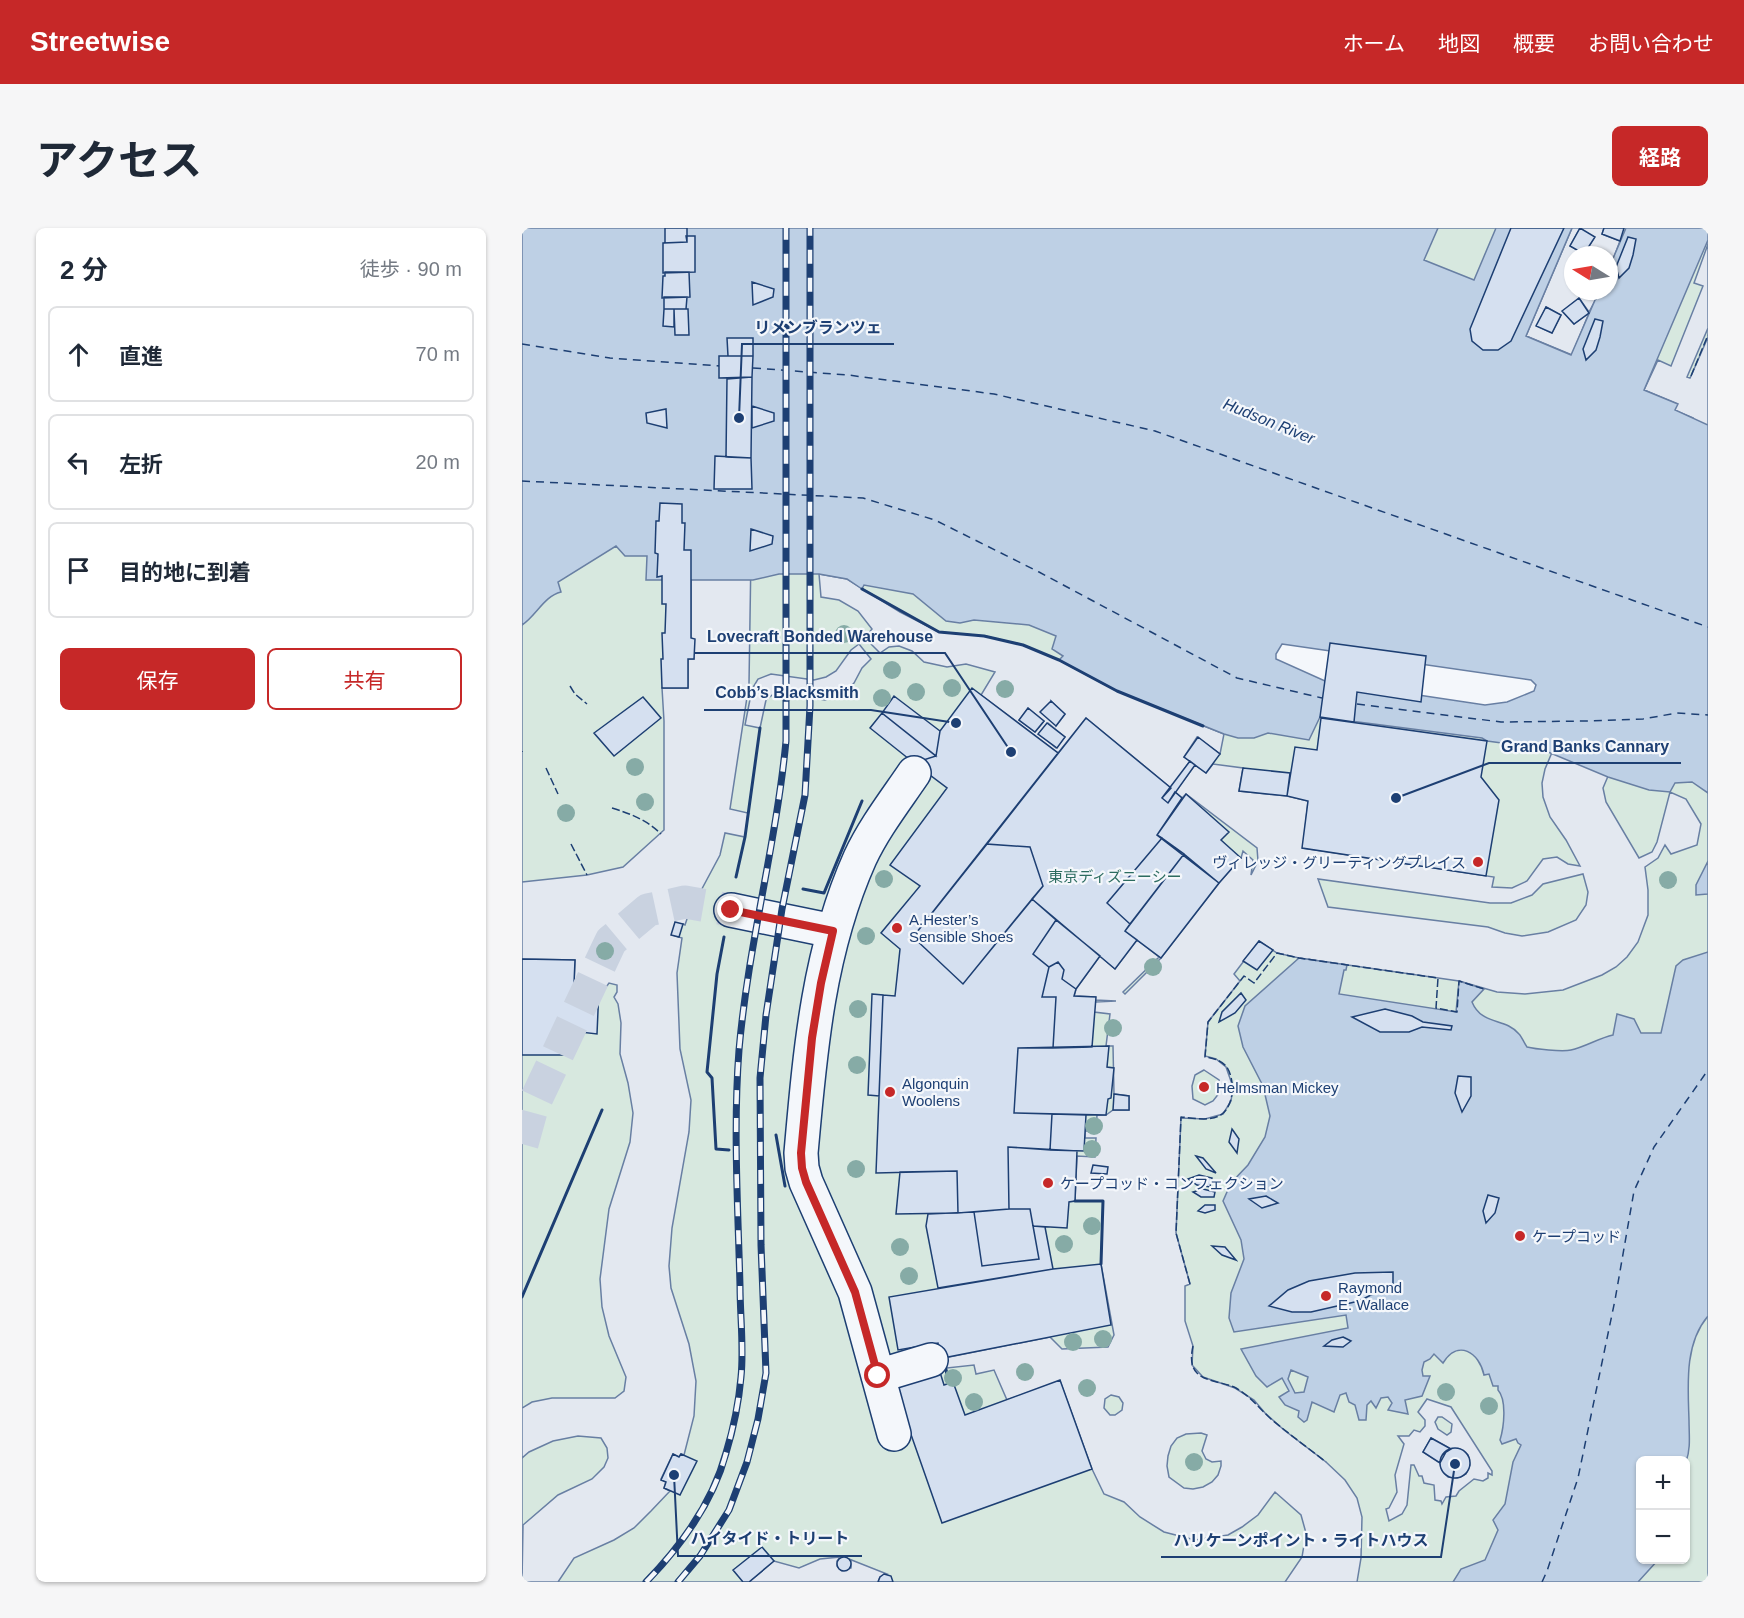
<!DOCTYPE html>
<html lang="ja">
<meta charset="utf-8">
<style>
body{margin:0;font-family:Helvetica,"Noto Sans JP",sans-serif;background:#f6f6f7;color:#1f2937}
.controls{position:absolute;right:18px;bottom:18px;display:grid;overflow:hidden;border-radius:9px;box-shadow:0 2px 4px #0004}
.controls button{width:54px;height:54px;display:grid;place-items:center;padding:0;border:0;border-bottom:2px solid #e0e1e3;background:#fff;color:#1f2937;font:30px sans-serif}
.compass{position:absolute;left:1042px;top:18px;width:54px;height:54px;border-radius:50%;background:#fff;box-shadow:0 2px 4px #0004;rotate:281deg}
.stop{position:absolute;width:18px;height:18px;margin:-14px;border:4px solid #c62828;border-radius:50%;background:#fff}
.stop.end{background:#c62828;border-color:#fff;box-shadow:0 2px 6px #0008}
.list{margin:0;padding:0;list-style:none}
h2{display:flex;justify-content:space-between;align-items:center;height:78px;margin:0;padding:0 24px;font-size:26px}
h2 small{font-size:20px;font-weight:400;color:#747a83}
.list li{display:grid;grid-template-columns:39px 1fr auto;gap:18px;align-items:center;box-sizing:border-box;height:96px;margin:0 12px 12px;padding:0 12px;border:2px solid #e0e1e3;border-radius:9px}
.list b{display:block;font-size:22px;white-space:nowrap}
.list em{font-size:20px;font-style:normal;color:#747a83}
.actions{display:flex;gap:12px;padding:18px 24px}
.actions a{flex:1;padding:14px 0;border:2px solid #c62828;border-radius:9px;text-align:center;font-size:21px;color:#c62828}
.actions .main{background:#c62828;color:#fff}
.icon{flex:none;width:33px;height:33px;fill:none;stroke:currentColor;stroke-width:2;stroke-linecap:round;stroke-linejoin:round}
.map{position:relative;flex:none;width:1186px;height:1354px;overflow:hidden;border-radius:9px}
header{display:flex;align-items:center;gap:36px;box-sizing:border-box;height:84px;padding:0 30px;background:#c62828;color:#fff}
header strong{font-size:28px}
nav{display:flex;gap:33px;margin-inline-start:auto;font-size:21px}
.intro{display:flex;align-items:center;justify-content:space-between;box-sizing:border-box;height:144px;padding:0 36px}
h1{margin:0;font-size:42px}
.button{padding:15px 27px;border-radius:9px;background:#c62828;color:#fff;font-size:21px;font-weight:700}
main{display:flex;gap:36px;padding:0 36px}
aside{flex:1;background:#fff;border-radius:9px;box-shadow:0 2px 4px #0004}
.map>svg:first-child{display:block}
.green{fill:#d7e8df;stroke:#687fa3;stroke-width:1.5;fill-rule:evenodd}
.parking{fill:#e3e8f0;stroke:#687fa3;stroke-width:1.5;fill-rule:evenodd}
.water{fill:#bed0e5;stroke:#687fa3;stroke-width:1.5;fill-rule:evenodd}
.pier{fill:#f4f7fb;stroke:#687fa3;stroke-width:1.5}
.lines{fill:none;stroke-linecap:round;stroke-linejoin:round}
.ferry{stroke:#1d3f73;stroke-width:1.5;stroke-dasharray:8 6;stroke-linecap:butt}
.building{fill:#d5e0f0;stroke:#1d3f73;stroke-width:1.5}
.minor-tunnel{stroke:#c9d2e0;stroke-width:33;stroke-dasharray:33 16;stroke-linecap:butt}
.minor-casing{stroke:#1d3f73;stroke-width:36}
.minor{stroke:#f4f7fb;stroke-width:33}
.rail-casing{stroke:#1d3f73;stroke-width:7}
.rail{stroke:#f4f7fb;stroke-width:4.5;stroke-dasharray:14;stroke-linecap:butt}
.fence{stroke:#1d3f73;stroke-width:1.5;stroke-dasharray:8 3;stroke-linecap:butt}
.wall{stroke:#1d3f73;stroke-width:3}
.tree{fill:#86aba6}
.route{stroke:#c62828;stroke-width:8}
.poi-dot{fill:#c62828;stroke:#f4f7fb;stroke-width:2}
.labels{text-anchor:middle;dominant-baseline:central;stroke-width:4.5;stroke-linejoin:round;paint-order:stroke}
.poi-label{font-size:15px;fill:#1d3f73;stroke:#f4f7fb;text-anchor:start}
.park-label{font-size:15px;fill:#2c6c60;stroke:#f4f7fb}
.water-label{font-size:16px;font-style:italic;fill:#1d3f73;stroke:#f4f7fb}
.leader{fill:none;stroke:#1d3f73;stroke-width:2}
.callout-dot{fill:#1d3f73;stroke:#f4f7fb;stroke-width:2}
.callout-label{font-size:16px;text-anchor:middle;font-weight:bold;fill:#1d3f73;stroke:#f4f7fb;stroke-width:4.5;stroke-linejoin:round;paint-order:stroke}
</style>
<header>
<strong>Streetwise</strong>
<nav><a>ホーム</a><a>地図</a><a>概要</a><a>お問い合わせ</a></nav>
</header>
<div class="intro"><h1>アクセス</h1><a class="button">経路</a></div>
<main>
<aside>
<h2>2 分<small>徒歩 · 90 m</small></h2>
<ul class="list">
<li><svg class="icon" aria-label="ahead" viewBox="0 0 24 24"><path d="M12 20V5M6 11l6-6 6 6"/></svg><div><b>直進</b></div><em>70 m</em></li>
<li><svg class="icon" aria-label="left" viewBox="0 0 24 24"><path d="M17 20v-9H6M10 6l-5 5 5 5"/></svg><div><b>左折</b></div><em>20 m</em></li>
<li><svg class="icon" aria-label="arrive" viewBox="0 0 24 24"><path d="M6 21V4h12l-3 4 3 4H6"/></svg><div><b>目的地に到着</b></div></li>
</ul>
<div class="actions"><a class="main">保存</a><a>共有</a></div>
</aside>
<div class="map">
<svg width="1186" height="1354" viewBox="0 0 1186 1354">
<rect width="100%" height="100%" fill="#f4f7fb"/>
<path class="green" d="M0,0H1186V1354H0ZM1051,27H1087V63H1051ZM1118,1232H1164V1332H1118Z"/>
<path class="parking" d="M1050,0H1082L1080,6L1098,13L1090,34L1087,33V27H1051L1050,61L1074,71L1067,84L1057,70L1041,83L1052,96L1067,85L1050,127L1004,108ZM1058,0L1072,10L1062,26L1048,18ZM1024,79L1039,87L1030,105L1015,98Z
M1186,16V100L1165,149L1168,150L1169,148L1186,109V313L1081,560L1084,574L1117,630L1130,624L1135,614L1148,564L1164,571L1179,596L1175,617L1149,626L1143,617L1136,630L1123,639L1126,662V687L1116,714L1105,729L1094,739L1080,747L1041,762L1003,766L975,764L937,753L777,730L755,725L737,713L712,746L718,753L686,794L683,828L694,831L704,839L711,859L709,873L701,886L683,891L659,890L654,1005L668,1056L663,1058V1093L671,1118L670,1137L681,1149L713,1160L732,1172L743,1185L762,1202L804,1234L823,1252L835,1270L840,1289L839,1330L835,1354H763L780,1329L784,1305L779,1287L753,1264L736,1287L720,1299L706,1307L673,1312L642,1304L618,1289L602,1274L582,1266L570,1241L538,1153L485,1172L472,1142L454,1146L452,1137L425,1140L422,1130L528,1109L540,1121L586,1119L592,1107L579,1036L581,973H553L555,928L573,929L574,910H563V903H574L575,887H584L591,882H607V868L592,866L591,818H584L588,786L572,784L573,774L594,773L573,772V769L552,768L554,761L578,728L593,741L615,712L637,729L601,764L603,766L639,730L697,655L719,630L721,623L731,632L729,647L736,633L735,620L664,566L660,570L653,564L673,537L684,545L691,536L721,540L717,563L765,568L786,573L781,620L972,649L970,659L990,660L1005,653L1021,631L1035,629L1046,636L1058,638L1044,612L1028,589L1021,569L1020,555L1023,541L1171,190L1152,182L1155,176L1122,162L1136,132L1149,138L1181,58L1172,55ZM1061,646L1066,664L1064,677L1054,692L1026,704L1000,708L983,705L966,699L806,679L796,651L968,675H989L1010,667L1021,656ZM682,842L697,852L698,864L691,873L683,877L671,871L670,858L673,847ZM589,1167L597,1169L601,1175L600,1182L593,1187H588L582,1180L583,1171ZM679,1205L685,1207L680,1223L684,1231L690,1234L699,1233V1238L696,1247L690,1254L681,1259L671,1261L662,1260L647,1249L645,1238L646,1228L649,1218L655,1210L664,1206Z
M230,261L227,456L208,581L226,585L223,609L203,605L198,627L167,685L163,697L161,696L150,707L160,710L155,745L158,821L169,872L167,904L150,1000L147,1038L149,1060L167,1116L174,1153L172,1188L162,1227L159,1226L157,1229L151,1226L139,1251L144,1254L142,1260L148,1263L129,1283L112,1300L92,1312L52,1330L36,1354H0L1,1297L36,1267L70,1251L82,1239L86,1230L85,1220L79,1210L56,1208L31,1213L7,1224L0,1230V1180L10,1174L30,1170H93L102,1163L104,1149L87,1108L80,1079L78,1051L87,981L108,914L111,885L106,855L98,826L99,795L96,776L92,769L95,764V757L87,755L82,762L52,756L53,732L0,731V654L65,647L101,639L142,602V493L140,460H166V431H172L169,410V322Z
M297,346L325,351L378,384L417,404L463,408L501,417L537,432L595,463L702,506L698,526L675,509L662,529L668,533L649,560L564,490L536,525L459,467L473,444L444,436L425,439L402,434L390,423L377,418L367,419L358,425L343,410L350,401L336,383L317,372L299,369ZM529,473L543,486L534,498ZM506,480L522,493L513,504L497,492ZM526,495L543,509L534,520L517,506Z
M337,416L349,431L340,440L332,455L316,468L303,472L254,464L244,472L238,500L223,497L230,461L236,451L249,446L292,452L304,449L314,443L329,422Z
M905,1171L929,1179L970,1243V1247L966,1245V1250L961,1253L952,1251L937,1263L934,1268L924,1269L920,1276L919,1273L913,1272L912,1257L902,1255L900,1248H897L892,1237H889L885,1277L880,1286L867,1293L864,1281L867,1280L875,1264L873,1247L882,1216L876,1208H887L892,1202L898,1204L903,1198V1192L896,1184ZM916,1189H920L930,1196L929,1204L925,1207L916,1201L913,1194ZM909,1210L929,1221H938L946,1227L948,1237L944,1246L935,1250L926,1249L920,1242L918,1235L901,1224Z
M318,1329L315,1333V1338L320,1343L329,1340V1332L327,1331L365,1346L358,1349L356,1354H227L252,1333L277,1340L298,1331Z"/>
<path class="water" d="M0,0H916L902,32L952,52L974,0H1050L1004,108L1049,127L1077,63H1087V40L1104,0H1186V12L1122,162L1156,176L1153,182L1186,197V565L1170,554L1153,555L1148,564L1127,562L1086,549L1026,524L1010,519L965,513L960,510L798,489L787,512L746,505L732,510H716L702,506L595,463L537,432L541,428L530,421L534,408L507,397L452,392L438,395L424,393L391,366L342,357L340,361L325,351L297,346H257L231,352H124L125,328H103L94,318L36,354L39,364C22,368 14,388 0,397Z
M1186,633V666L1174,667V657Z
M1186,724V1088C1162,1116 1166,1158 1167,1192C1167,1207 1169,1220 1164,1234L1118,1232V1332H1136L1116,1354H931L939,1341L963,1332L976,1302L971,1292L983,1276L991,1234L999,1217L996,1215L994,1211L980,1216L978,1212C982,1199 985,1172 976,1162V1158H971L967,1146L962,1147C957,1124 936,1111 921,1135L912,1126L908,1131L902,1134L900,1142L901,1148H908L900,1168L883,1172L886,1186L866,1182L870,1175L866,1169L859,1170L854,1180L849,1173L845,1177L844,1192H837L833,1177L827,1174L824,1165L818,1167L812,1184L790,1174L785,1192L782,1194L776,1189L777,1183L763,1177L757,1169L767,1163L760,1150L745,1159L734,1148L719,1121L826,1100L824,1087L712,1104L707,1090L709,1065L722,1031L719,1012L701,973L709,955L726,937L743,909L748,888L741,858L721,819L716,798L723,778L777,730L825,737L824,742H822L817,766L934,784L937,753L962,761L950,774C960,798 983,789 997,806C1000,809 1002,815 1005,819C1013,821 1040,824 1049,822C1063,819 1077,810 1091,807L1095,786L1112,791L1119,805H1139L1154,738L1161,732ZM769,1142L786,1149L782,1164L773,1165L766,1151Z"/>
<path class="pier" d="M760,416L1009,452L1014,457L1012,463L985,474L963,477L803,453L754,431V426Z"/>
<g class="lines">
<path class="ferry" d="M0,116L88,130L199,138
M231,140L326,147L472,166L633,203L1186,399
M0,253L341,270L413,292L517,344L715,450L800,470
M835,476L979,494L1065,493L1121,491L1155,485L1186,487
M1020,1354L1025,1343L1056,1250L1093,1072L1112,963L1132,919L1186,842"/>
</g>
<path class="building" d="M143,0H165V14L143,15Z
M989,0H1042L989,113L976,122H961L950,113L948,101Z
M1058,0L1073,9L1062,26L1048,18Z
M1082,0H1102L1098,13L1080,6Z
M164,8H173V44L141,45V15L165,14Z
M1106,9L1114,11L1111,27L1107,40L1097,50L1094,39Z
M143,44H167L168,69L140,70L141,48H143Z
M230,54L252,61L251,69L231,77Z
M1053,63H1077L1074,71Z
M142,69H165L164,81H142Z
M1057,70L1067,85L1052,96L1040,83Z
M1024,79L1039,87L1030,105L1014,98Z
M142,81H152V99L141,98Z
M152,81H166L167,107H153Z
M1073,91L1081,93L1078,109L1074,122L1064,132L1061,121Z
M205,110H231V128H206Z
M197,128H231L230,149L197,150Z
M230,149L229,230L204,229L205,151Z
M230,178L252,185V193L230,200Z
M144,181L145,200L125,195L124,185Z
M193,228L229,230L230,261H192Z
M138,275L160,276V295H163L162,322H169V410L173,411L172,431H166V460H140L139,431H141L140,405H143L144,376H140V348L135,349L136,326L133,325L134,293H137Z
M229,301L251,308L250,316L228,323Z
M808,415L904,428L899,474L835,464L832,494L798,489Z
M450,460L536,525L391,709L441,756L510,671L534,692L511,726L527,739L520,769H534L531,820H496L492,885L530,886L528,922L486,919L487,981L436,985L435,943L354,945L361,767L373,768L378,721L359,705L398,658L368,637L425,560L392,535L414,528L418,503Z
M372,468L418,503L414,528L360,485Z
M121,469L139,490L92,528L72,505Z
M529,473L543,486L534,498L518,484Z
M506,480L522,493L513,504L497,492Z
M360,485L414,528L392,535L348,500Z
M564,490L649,560L640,570L646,575L653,564L660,570L635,607L640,610L585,675L608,696L603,703L615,712L593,741L510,671L521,658L508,619L465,616Z
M799,490L965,513L959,549L977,572L964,648L780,620L786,573L765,568L773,519L795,522Z
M525,495L543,509L535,520L516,506Z
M676,509L698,526L684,545L662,529Z
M668,533L673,537L646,575L640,570Z
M721,540L768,545L765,568L717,563Z
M664,566L707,604L699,612L719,630L697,655L635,607Z
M640,610L662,626L608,696L585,675Z
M465,616L508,619L521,658L441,756L391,709Z
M662,626L697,655L639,730L603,703Z
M534,692L578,728L554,761L540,751L542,742L536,734L527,739L511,726Z
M153,694L161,696L157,709L149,707Z
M737,713L751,722L735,742L721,733Z
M0,731L53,732L52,756L77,760L75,806L50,803L48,827H0Z
M536,734L542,742L540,751L554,761L552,768L574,769L570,819L531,820L534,769H520L527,739Z
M719,765L724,772L713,785L697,794L700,784Z
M350,766L361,767L357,868L346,867Z
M863,781L890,788L901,794L930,798L929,802L900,799L887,804H858L830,789Z
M587,818L585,839L592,840L589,870L586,871L584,887L492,885L496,820Z
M936,848L949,849V868L940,884L933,865Z
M592,866L607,868V882H591Z
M530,886L564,887L562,923L528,922Z
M710,901L717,911L715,925L707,914Z
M486,919L555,923L553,973L547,974L545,1000L511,998L508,981H487Z
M674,928L681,930L694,945L684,941Z
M571,937L586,939L585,946L569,945Z
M435,943L436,985L374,986L378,944Z
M677,947L690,950L688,959L675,957L666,951Z
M681,961L693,964L692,969H679L671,964Z
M966,967L977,970L973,985L964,995L961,983Z
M744,968L756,975L740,980L727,971Z
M683,977H693V982L683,985L676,983Z
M487,981H508L517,1031L460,1038L452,984Z
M452,984L460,1038L517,1031L511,998L523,999L531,1041L416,1060L404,998L406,986Z
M690,1018L703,1019L714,1032L700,1027Z
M579,1036L589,1097L421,1130H418L416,1115L376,1122L367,1069L531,1041Z
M871,1044V1056L837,1073L789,1084H770L747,1078L766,1062L787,1053L833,1045Z
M821,1109L829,1113L821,1119L802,1118L810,1112Z
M421,1130H422L428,1155L426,1156Z
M417,1141L422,1157L431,1154L443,1187L538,1152L570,1241L420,1295L372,1158Z
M909,1210L929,1221L924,1224L918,1235L901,1224Z
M918 1235a15 15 0 1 1 30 0a15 15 0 1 1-30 0Z
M151,1226L157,1229L159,1226L175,1233L158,1267L142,1260L144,1254L139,1252Z
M240,1319L252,1333L227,1354H221L211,1342Z
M315 1336a7 7 0 1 1 14 0a7 7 0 1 1-14 0Z
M362,1346L369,1348L371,1354H356L358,1349Z"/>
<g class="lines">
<path class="minor-tunnel" d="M0,916L10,880L89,713L126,682L163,674L209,682"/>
<g class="minor-casing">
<path id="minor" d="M209,682L311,703
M356,1148L409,1132
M372,1206L333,1064L284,954L280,940L279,925C288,824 296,724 338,630C352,600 373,573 392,545"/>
</g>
<use href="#minor" class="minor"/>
<g class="rail-casing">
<path id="rail" d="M124,1354C159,1318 191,1274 204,1225C211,1202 217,1172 219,1149C222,1120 218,1087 218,1058C216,980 211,900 217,822C226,718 254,617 264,513V0
M156,1354L178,1328L207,1282L225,1234L236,1191L244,1145L239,1017L238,850L244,787L260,681L283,567L288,478V0"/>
</g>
<use href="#rail" class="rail"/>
<path class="fence" d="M1169,148L1186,107
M48,458L53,466L65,476
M0,523V524
M24,540L36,566
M90,580C109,586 125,592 139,606
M49,616L65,647
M668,1056L654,1005L659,889C671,890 690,894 700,886C713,876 713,850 704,838C698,832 691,830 683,829L686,794L722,748L732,755L755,725L777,730L916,750L914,780L935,784L937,753L962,761
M671,1118C669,1127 668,1138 675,1145C684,1154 702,1154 714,1160C728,1168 737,1180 749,1191C767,1206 786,1220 804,1234"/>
<path class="wall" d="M340,361L417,404L462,408L501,417L537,432L595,463L681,498
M214,649L223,609L238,500
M281,661L302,665L340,573
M202,709L195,746L185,844L190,850L194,921L207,922
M254,907L263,958
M553,973H581L579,1036
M0,1069L80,882"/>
</g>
<g class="tree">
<circle cx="322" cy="406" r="9"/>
<circle cx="370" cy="442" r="9"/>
<circle cx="430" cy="460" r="9"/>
<circle cx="483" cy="461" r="9"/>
<circle cx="394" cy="464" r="9"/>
<circle cx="360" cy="470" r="9"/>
<circle cx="113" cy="539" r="9"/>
<circle cx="123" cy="574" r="9"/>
<circle cx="44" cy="585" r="9"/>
<circle cx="362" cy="651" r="9"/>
<circle cx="1146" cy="652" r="9"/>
<circle cx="344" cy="708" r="9"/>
<circle cx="83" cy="723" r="9"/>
<circle cx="631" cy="739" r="9"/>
<circle cx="336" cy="781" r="9"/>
<circle cx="591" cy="800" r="9"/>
<circle cx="335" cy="837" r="9"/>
<circle cx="572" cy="898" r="9"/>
<circle cx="570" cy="921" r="9"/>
<circle cx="334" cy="941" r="9"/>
<circle cx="570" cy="998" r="9"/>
<circle cx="542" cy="1016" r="9"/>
<circle cx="378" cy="1019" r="9"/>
<circle cx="387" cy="1048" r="9"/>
<circle cx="581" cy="1111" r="9"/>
<circle cx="551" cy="1114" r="9"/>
<circle cx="503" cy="1144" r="9"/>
<circle cx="431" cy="1150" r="9"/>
<circle cx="565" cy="1160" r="9"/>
<circle cx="924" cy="1164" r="9"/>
<circle cx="452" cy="1174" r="9"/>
<circle cx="967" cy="1178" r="9"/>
<circle cx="672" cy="1234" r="9"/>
</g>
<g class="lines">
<path class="route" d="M209,682L311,703L299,755L290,810L279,925L280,940L284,954L333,1064L356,1148"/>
</g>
<g class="poi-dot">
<circle cx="956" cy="634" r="6"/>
<circle cx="375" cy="700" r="6"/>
<circle cx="682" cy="859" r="6"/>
<circle cx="368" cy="864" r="6"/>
<circle cx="526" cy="955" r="6"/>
<circle cx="998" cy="1008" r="6"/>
<circle cx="804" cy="1068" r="6"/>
</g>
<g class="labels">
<g class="poi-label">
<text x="944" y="634" text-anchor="end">ヴィレッジ・グリーティングプレイス</text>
<text x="387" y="691">A.Hester’s<tspan x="387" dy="17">Sensible Shoes</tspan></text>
<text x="380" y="855">Algonquin<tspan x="380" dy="17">Woolens</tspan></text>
<text x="694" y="859">Helmsman Mickey</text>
<text x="538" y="955">ケープコッド・コンフェクション</text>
<text x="1010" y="1008">ケープコッド</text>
<text x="816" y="1059">Raymond<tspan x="816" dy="17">E. Wallace</tspan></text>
</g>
<g class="park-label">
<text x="593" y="648">東京ディズニーシー</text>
</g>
<g class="water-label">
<text transform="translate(747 193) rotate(22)">Hudson River</text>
</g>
</g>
<path class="leader" d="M217 190L220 116H372M489 524L423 425H173M434 495L349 482H182M874 570L967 535H1159M152 1247L156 1328H340M933 1236L919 1329H639"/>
<g class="callout-dot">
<circle cx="217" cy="190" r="6"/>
<circle cx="489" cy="524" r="6"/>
<circle cx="434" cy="495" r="6"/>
<circle cx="874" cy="570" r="6"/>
<circle cx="152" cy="1247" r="6"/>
<circle cx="933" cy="1236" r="6"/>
</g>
<g class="callout-label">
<text x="296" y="105">リメンブランツェ</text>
<text x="298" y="414">Lovecraft Bonded Warehouse</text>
<text x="265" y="470">Cobb’s Blacksmith</text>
<text x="1063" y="524">Grand Banks Cannary</text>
<text x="248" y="1316">ハイタイド・トリート</text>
<text x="779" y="1318">ハリケーンポイント・ライトハウス</text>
</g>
</svg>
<div class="controls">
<button>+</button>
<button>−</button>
</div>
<svg class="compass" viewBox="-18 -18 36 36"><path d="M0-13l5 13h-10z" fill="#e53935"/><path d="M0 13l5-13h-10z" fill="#747a83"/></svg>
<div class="stop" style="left:356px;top:1148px"></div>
<div class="stop end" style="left:209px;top:682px"></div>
</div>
</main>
